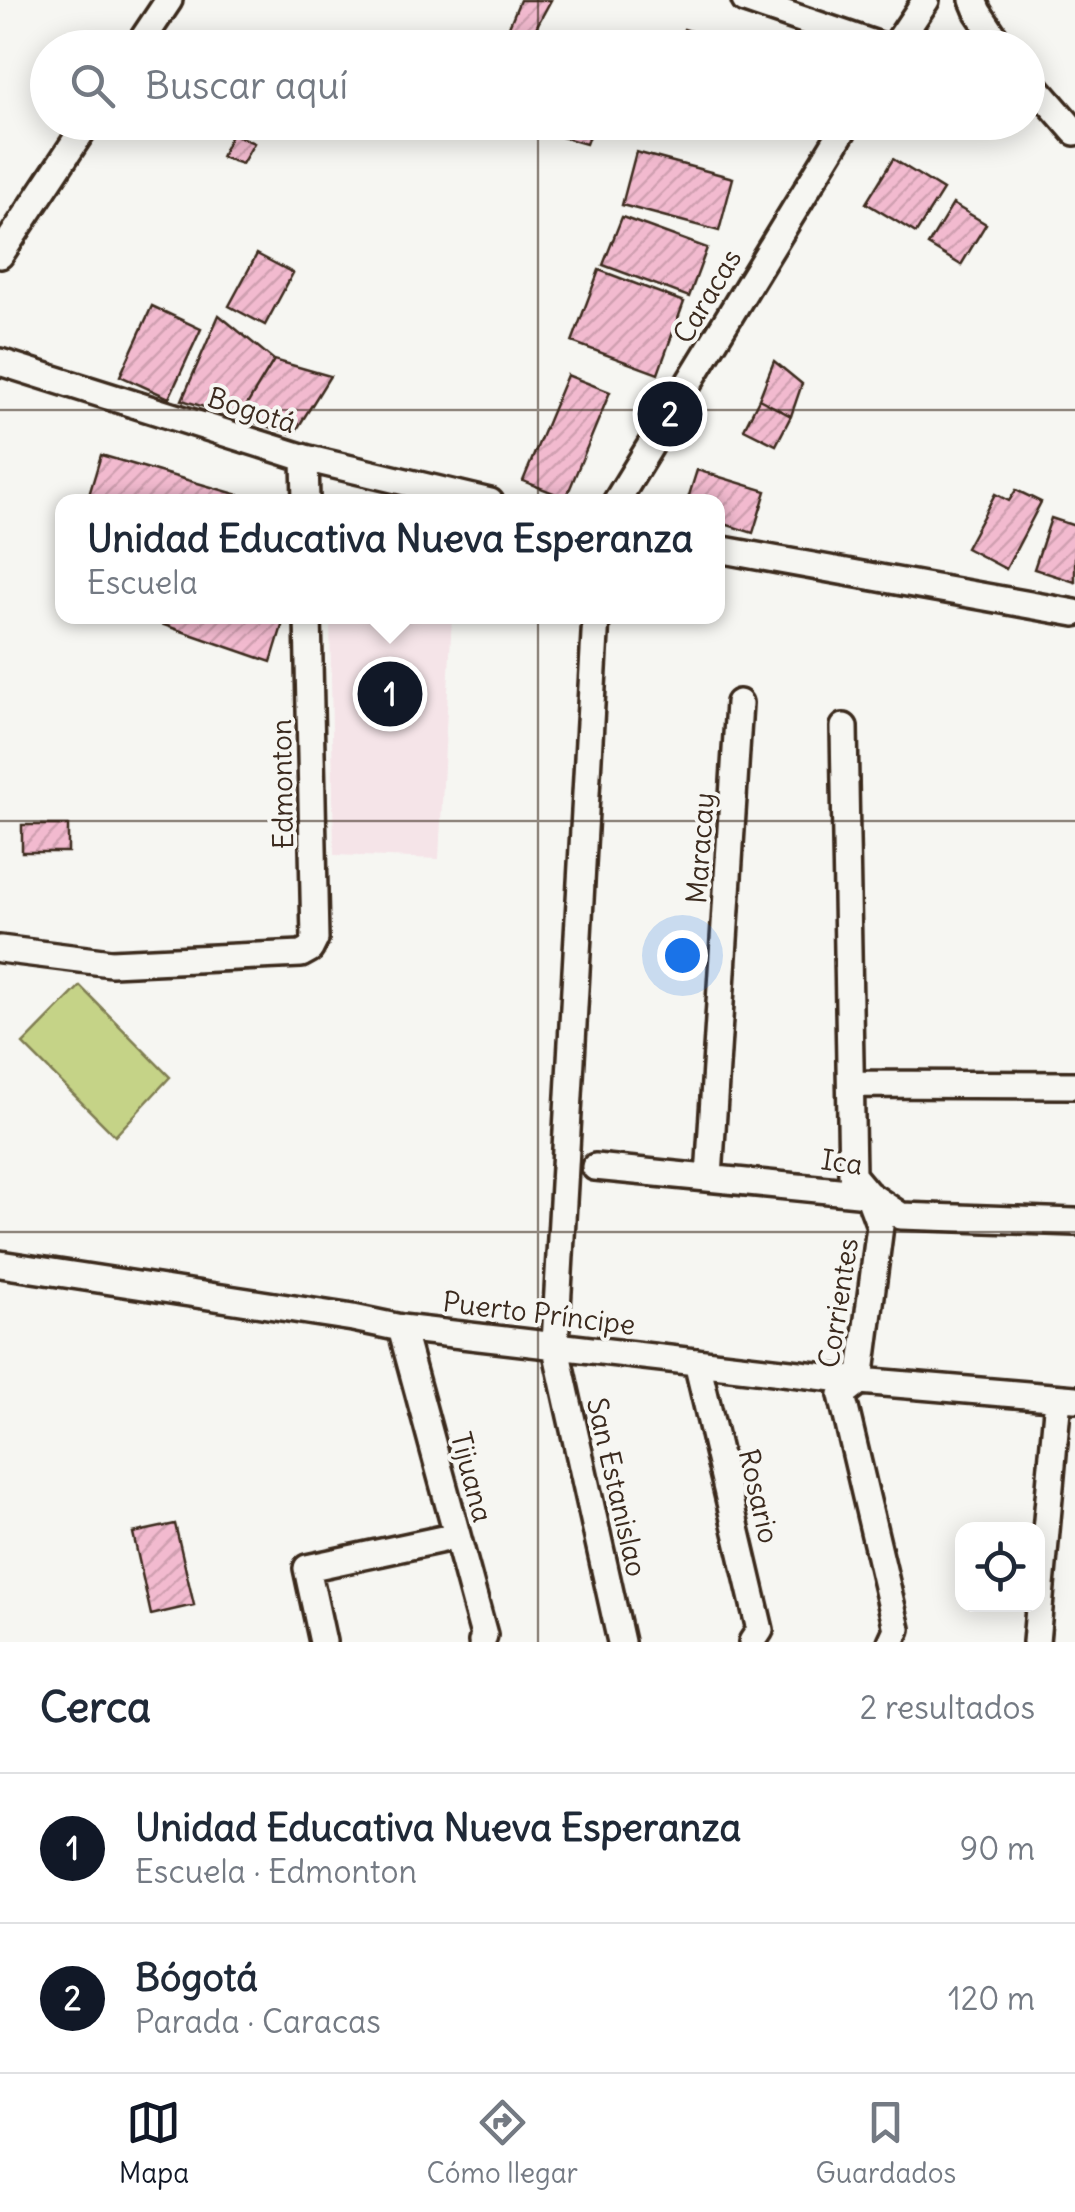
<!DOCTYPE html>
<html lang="es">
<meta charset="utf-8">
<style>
body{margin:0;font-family:Delius,sans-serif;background:#f6f6f7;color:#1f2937}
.controls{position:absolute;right:30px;bottom:30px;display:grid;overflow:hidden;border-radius:20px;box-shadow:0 5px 25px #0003}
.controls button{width:90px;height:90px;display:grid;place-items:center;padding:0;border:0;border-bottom:2px solid #e0e1e3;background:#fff;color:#1f2937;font:50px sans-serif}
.you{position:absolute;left:682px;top:955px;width:35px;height:35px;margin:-25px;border:8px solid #fff;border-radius:50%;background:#1a73e8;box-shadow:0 0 0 15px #1a73e833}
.badge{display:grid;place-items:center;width:65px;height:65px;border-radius:50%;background:#111827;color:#fff;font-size:32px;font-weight:700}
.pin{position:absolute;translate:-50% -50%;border:5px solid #fff;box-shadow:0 2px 10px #0006}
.popup{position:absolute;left:55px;top:494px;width:670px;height:130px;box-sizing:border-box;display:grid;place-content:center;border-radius:20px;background:#fff;filter:drop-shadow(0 2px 8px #0005);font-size:32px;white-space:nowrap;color:#747a83}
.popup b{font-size:38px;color:#1f2937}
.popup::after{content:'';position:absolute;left:50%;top:100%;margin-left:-20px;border:20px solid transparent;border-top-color:#fff}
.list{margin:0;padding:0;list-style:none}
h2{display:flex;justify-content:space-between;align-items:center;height:130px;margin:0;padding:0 40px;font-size:42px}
h2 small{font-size:32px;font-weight:400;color:#747a83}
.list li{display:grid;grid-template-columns:65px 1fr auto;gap:30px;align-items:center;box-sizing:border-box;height:150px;padding:0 40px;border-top:2px solid #e0e1e3}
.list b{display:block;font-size:38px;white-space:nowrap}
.list p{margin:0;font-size:32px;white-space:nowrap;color:#747a83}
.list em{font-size:32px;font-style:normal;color:#747a83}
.icon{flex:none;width:55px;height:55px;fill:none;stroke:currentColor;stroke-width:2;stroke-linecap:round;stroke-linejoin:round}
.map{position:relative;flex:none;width:1075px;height:1642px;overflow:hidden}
.search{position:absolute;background:#fff;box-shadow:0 5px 25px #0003;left:30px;right:30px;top:30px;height:110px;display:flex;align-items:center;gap:25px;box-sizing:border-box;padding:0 35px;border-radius:55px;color:#747a83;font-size:38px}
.sheet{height:430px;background:#fff}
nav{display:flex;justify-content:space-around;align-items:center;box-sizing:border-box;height:140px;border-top:2px solid #e0e1e3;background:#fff;font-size:28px;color:#747a83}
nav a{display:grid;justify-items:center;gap:5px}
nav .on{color:#111827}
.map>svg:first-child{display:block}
.built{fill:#f5e4e8}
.grass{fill:#c5d387;stroke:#807e52;stroke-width:2.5}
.building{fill:url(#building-hatch);stroke:#3b2a1e;stroke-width:2.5}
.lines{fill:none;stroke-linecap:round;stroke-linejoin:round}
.street-casing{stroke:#3b2a1e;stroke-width:32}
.street{stroke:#f6f6f2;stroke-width:25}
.grid{fill:none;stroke:#3b2a1e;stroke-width:2.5;stroke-opacity:0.55}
.labels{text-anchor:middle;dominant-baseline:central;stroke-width:8;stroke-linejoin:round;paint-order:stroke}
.street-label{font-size:28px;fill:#3b2a1e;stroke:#f6f6f2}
</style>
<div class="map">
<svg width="1075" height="1642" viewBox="0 0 1075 1642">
<defs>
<pattern id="building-hatch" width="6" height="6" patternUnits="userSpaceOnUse" patternTransform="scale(2.5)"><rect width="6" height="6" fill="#f2bacf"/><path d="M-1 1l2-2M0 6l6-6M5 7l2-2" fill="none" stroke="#d0a0b1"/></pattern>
</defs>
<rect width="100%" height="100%" fill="#f6f6f2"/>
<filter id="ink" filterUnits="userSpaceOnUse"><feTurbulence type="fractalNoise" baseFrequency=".01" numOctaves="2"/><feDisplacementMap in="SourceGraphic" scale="20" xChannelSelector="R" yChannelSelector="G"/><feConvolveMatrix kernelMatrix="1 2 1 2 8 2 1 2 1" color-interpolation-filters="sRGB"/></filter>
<g filter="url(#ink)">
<path class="built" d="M330,617H452L439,859L334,855Z"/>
<path class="grass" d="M80,986L170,1077L115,1136L23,1044Z"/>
<path class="building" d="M520,0H551L525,48H500Z
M684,29L716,39L713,48H678Z
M525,122H594L586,144L523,126Z
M232,133L254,143L242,164L221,157Z
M636,152L733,178L719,231L622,205Z
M893,159L943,190L916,233L866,203Z
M953,204L986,224L961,265L928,245Z
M622,217L707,248L689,297L603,265Z
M257,254L293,273L265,325L229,306Z
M599,270L684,302L658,374L572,342Z
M152,306L201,329L169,398L120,376Z
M219,315L274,360L239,418L182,400Z
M274,360L330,376L294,434L239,418Z
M774,361L802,384L791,416L759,399Z
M567,375L610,392L566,498L523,481Z
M759,399L791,416L776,445L744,429Z
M101,455L263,502H87Z
M697,470L766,491L753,533L718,522V502H687Z
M1016,490L1041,502L1006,569L966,548L995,494L1009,501Z
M1051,518L1075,526V582L1034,569Z
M138,616H285L271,662Z
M22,825H68V852H22Z
M175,1524L194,1605L151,1615L133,1533Z"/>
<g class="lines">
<g class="street-casing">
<path id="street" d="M745,0L886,48
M973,0L978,12L1002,48
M137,48L169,0
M894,48L926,0
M1028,78L1075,132
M0,255L88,122
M0,362L305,458L490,502
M305,458L306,502
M616,502L848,122
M718,549L1075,613
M596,616L555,1344L621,1642
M844,727L852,1175L868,1194L880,1226L860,1381L842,1395L897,1629L891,1642
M0,949L111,963L301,954L310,949L315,939L308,616
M851,1084L1075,1085
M595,1167L868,1194L901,1216L1075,1222
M709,1177L739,703
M0,1264L353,1318L401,1328L860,1381L1075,1399
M401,1328L484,1635L482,1642
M697,1362L760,1630L752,1642
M323,1642L307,1568L457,1536
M1036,1642L1058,1398"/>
</g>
<use href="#street" class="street"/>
</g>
</g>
<path class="grid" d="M538,0V48M538,122V1642M0,410H1075M0,821H1075M0,1232H1075"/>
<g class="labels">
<g class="street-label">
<text transform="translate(707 296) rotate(-59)">Caracas</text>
<text transform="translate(252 410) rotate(18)">Bogotá</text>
<text transform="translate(282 784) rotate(-91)">Edmonton</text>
<text transform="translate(700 848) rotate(-86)">Maracay</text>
<text transform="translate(842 1162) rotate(8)">Ica</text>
<text transform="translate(838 1303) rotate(-81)">Corrientes</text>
<text transform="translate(539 1313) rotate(7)">Puerto Príncipe</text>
<text transform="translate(472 1477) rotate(75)">Tijuana</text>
<text transform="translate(617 1487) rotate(77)">San Estanislao</text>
<text transform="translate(759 1496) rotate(77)">Rosario</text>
</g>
</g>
</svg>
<div class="controls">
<button><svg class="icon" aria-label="locate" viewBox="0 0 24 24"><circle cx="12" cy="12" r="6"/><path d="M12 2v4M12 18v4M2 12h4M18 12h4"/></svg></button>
</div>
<div class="you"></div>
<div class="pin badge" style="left:390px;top:694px">1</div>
<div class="popup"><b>Unidad Educativa Nueva Esperanza</b>Escuela</div>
<div class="pin badge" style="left:670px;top:414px">2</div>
<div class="search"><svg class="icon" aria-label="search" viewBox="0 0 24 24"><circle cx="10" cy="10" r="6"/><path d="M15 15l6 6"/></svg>Buscar aquí</div>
</div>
<section class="sheet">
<h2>Cerca<small>2 resultados</small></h2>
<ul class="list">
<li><span class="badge">1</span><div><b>Unidad Educativa Nueva Esperanza</b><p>Escuela · Edmonton</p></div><em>90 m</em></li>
<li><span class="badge">2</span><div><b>Bógotá</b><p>Parada · Caracas</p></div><em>120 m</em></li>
</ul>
</section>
<nav>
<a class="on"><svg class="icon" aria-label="map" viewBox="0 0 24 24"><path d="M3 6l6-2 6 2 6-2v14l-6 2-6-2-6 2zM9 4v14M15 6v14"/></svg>Mapa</a>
<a><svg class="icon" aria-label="directions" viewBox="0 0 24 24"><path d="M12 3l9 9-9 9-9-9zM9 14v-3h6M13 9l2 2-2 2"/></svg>Cómo llegar</a>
<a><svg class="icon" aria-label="saved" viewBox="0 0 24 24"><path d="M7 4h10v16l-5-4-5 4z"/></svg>Guardados</a>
</nav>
